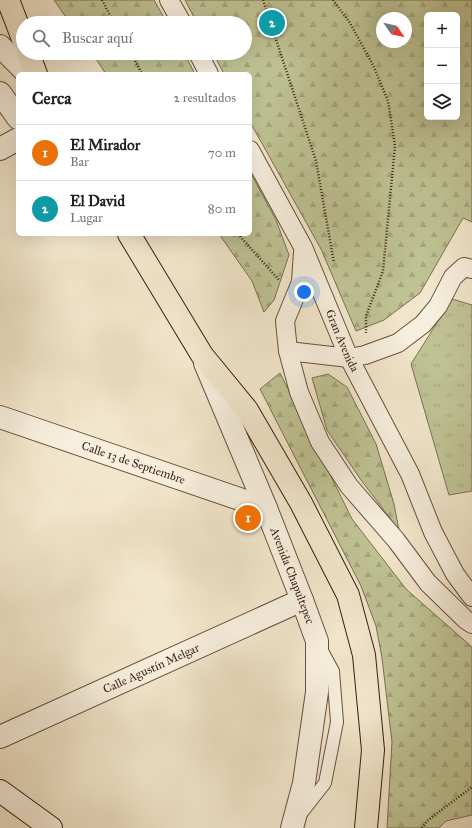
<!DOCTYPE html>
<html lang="es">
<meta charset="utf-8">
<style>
body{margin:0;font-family:"IM FELL Great Primer",serif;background:#f6f6f6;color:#202124}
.controls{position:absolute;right:12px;top:12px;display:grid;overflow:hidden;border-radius:6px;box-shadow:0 4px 16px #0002}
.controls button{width:36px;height:36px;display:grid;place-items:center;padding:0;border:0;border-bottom:1px solid #e0e0e0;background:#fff;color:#202124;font:20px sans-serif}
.compass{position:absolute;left:376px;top:12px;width:36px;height:36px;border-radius:50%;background:#fff;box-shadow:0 4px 16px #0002;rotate:124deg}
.you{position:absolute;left:304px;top:292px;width:14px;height:14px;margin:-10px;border:3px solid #fff;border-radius:50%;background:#1a73e8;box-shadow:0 0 0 6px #1a73e833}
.badge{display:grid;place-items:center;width:26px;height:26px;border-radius:50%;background:#0f766e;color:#fff;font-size:13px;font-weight:700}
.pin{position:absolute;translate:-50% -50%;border:2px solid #fff;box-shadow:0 1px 4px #0006}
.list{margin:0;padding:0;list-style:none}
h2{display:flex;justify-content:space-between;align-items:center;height:52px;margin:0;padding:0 16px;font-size:17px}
h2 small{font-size:13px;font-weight:400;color:#757577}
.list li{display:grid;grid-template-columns:26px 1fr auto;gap:12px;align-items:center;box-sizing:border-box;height:56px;padding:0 16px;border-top:1px solid #e0e0e0}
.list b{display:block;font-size:15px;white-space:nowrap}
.list p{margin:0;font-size:13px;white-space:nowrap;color:#757577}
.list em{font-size:13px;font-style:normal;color:#757577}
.icon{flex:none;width:22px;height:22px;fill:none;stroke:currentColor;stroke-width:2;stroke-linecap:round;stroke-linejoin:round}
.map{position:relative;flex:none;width:472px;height:828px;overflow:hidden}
.search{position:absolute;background:#fff;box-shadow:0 4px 16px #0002;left:16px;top:16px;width:236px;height:44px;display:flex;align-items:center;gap:10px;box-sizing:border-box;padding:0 14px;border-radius:22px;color:#757577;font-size:15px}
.panel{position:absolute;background:#fff;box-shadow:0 4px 16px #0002;left:16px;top:72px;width:236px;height:164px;border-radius:6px}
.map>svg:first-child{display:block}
.grass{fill:url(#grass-tufts);stroke:#7c7050}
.forest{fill:url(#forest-firs);stroke:#7c7050;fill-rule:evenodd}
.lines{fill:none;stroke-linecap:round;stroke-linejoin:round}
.service-casing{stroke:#67503d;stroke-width:14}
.pedestrian-casing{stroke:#67503d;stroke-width:20}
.minor-casing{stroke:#67503d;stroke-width:24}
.tertiary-casing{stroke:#67503d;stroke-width:24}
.secondary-casing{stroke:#391e0d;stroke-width:24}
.primary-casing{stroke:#391e0d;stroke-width:24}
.path{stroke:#391e0d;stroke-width:2.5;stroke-dasharray:1 2;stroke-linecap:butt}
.service{stroke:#f7efde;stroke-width:12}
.pedestrian{stroke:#f7efde;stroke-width:18}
.minor{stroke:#f7efde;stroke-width:22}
.tertiary{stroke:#f7efde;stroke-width:22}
.secondary{stroke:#f7efde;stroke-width:22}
.primary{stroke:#f2e6cc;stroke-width:22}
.labels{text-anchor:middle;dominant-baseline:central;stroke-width:4;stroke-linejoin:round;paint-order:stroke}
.street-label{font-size:12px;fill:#391e0d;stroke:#f7efde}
</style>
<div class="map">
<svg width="472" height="828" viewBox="0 0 472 828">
<defs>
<pattern id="grass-tufts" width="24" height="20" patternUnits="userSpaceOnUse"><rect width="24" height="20" fill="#bfc394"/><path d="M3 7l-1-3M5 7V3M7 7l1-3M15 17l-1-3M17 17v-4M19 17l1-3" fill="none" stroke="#a5a77e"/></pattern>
<pattern id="forest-firs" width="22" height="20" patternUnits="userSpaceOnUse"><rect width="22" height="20" fill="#bfc394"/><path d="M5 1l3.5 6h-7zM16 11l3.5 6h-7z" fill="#a5a77e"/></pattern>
</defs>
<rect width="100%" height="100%" fill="#f2e6cc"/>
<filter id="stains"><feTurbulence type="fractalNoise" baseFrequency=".005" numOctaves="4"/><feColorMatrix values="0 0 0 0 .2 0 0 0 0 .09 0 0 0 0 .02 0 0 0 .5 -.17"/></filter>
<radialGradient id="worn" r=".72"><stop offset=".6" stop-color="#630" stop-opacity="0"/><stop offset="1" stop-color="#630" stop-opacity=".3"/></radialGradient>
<path class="grass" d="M452,299L472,305V491L449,495L411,364Z"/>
<path class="forest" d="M54,0H154L167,23H70Z
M185,0H472V222L463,218L420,293L384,320L356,331L321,249L250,122V74H224L213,53H245V23H197ZM427,15H457V117H427ZM382,18H406V42H382Z
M92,53H184L195,74H106Z
M250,172L276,220L289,255L274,300L264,312L252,281L219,234H250Z
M280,373L352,519L406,589L472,647V815L446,821L439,828H387L392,742L382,658L376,626L361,586L260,389Z
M328,374L347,387L376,444L394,504L399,530L361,480L327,430L312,378Z"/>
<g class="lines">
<g class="service-casing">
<path id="service" d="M300,815L325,783L337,722L333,671L321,649"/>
</g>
<g class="pedestrian-casing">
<g id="pedestrian">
<path d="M169,0L182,23"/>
<path d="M198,53L209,74"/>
<path id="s1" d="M250,150L303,247L349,358L410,474L433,532L455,574L472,597"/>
<path d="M303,252L301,282L285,321L288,351L299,392L320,442L349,486L396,540L428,583L466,620L472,624"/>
<path d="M288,351L349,358L365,355L398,343L423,324L438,306L453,277L464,267L472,269"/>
</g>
</g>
<g class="minor-casing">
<g id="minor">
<path d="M0,93L18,118"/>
<path d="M0,149L18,139"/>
<path id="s2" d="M0,417L266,508"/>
<path id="s3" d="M0,737L302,600"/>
</g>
</g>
<g class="tertiary-casing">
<g id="tertiary">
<path d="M0,46L28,74"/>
<path id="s4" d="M205,363L266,508L302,600L317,641V692L304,783L292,828"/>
</g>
</g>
<g class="secondary-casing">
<path id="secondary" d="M0,791L51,828"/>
</g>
<g class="primary-casing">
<path id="primary" d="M8,0L23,39
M28,53L36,74
M129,234L202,355L247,410L301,503L348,595L364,655L373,750L366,828"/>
</g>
<path class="path" d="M102,0L114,23
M263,0L316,161L334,263
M333,0L350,23L374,67L388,101L395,146L383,271L366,316V333
M131,53L142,74
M238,234L279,280
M422,828L427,821L472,787"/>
<use href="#service" class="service"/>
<use href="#pedestrian" class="pedestrian"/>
<use href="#minor" class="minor"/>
<use href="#tertiary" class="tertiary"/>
<use href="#secondary" class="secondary"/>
<use href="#primary" class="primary"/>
</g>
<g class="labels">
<g class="street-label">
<text stroke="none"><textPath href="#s1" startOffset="212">Gran Avenida</textPath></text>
<text stroke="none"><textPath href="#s2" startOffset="141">Calle 13 de Septiembre</textPath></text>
<text stroke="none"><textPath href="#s4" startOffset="230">Avenida Chapultepec</textPath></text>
<text stroke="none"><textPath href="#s3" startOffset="166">Calle Agustín Melgar</textPath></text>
</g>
</g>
<rect width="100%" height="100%" filter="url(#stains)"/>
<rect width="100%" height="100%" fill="url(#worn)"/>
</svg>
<div class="controls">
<button>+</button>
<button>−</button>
<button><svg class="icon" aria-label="layers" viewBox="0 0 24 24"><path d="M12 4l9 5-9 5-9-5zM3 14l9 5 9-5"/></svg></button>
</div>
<svg class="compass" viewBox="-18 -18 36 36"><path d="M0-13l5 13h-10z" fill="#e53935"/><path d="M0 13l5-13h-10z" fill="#757577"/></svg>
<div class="you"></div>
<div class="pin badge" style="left:248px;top:518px;background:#e8710a">1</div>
<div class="pin badge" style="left:272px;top:23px;background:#0f9aa8">2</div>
<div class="search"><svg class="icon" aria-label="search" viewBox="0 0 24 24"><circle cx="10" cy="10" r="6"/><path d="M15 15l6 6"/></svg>Buscar aquí</div>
<section class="panel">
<h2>Cerca<small>2 resultados</small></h2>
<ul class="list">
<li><span class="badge" style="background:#e8710a">1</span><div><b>El Mirador</b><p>Bar</p></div><em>70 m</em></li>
<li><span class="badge" style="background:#0f9aa8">2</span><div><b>El David</b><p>Lugar</p></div><em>80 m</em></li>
</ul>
</section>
</div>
